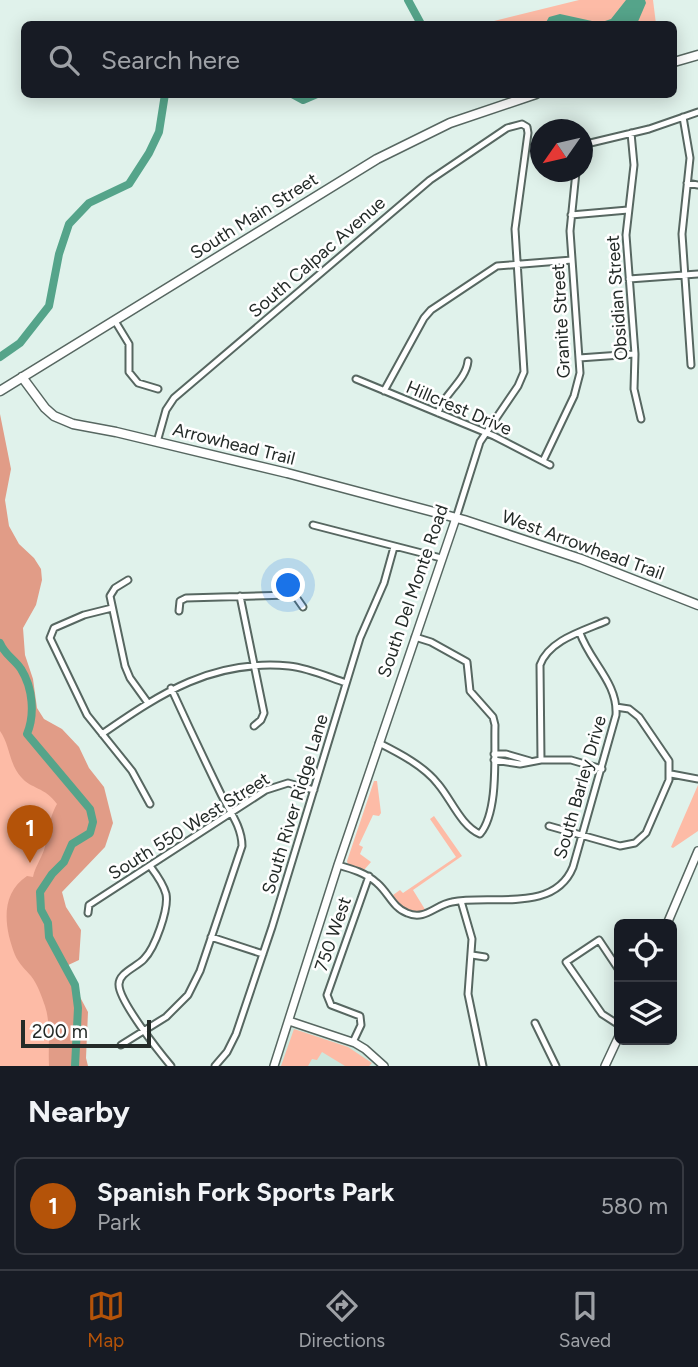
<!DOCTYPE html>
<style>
body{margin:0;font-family:Figtree,sans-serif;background:#242831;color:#f1f3f6}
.controls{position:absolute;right:21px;bottom:21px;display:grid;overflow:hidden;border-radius:10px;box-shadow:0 4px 18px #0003}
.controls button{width:63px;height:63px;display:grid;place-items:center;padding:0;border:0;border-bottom:2px solid #363941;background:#171b24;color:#f1f3f6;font:35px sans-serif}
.compass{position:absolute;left:530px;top:119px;width:63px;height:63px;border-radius:50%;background:#171b24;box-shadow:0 4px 18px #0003;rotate:236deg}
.scale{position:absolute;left:21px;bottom:18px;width:130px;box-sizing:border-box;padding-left:7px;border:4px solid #242b28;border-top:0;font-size:19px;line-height:24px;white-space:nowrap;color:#242b28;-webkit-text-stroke:5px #fff;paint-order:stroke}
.you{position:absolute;left:289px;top:586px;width:24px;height:24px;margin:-18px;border:5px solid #fff;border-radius:50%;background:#1a73e8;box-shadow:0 0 0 10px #1a73e833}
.badge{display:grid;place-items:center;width:46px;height:46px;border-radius:50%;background:#b45309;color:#fff;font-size:23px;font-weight:700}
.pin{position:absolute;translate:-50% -58px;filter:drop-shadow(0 2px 4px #0008)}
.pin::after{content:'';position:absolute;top:37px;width:24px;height:21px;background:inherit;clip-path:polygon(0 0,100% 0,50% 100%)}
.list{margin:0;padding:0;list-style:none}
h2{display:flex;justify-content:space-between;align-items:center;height:91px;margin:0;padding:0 28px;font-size:30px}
h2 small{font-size:23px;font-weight:400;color:#9ea1a6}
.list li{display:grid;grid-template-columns:46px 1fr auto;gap:21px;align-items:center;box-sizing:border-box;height:98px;margin:0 14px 14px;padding:0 14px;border:2px solid #363941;border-radius:10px}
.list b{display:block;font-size:26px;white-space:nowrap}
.list p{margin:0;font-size:23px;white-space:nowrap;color:#9ea1a6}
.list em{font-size:23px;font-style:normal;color:#9ea1a6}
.icon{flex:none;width:38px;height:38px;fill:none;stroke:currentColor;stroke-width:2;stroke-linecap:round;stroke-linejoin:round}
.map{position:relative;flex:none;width:698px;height:1066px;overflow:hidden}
.search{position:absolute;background:#171b24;box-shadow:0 4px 18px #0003;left:21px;right:21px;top:21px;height:77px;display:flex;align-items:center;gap:18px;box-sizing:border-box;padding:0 24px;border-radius:10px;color:#9ea1a6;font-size:26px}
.sheet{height:203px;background:#171b24}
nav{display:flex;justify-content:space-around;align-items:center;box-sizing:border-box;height:98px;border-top:2px solid #363941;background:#171b24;font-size:19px;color:#9ea1a6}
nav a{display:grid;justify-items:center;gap:4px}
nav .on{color:#b45309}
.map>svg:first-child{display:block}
.built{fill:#cde7dd}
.green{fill:#fdbba6}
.forest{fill:#e19c87}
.water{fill:#55a48a}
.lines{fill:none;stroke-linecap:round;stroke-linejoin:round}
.river{stroke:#55a48a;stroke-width:8}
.street-casing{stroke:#576761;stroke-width:9}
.secondary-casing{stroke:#576761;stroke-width:10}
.primary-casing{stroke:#576761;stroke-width:11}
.street{stroke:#fff;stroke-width:5}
.secondary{stroke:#fff;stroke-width:7}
.primary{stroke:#fff;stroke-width:8}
.labels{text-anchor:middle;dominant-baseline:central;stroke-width:5;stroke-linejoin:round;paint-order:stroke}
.street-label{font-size:18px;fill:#242b28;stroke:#fff}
</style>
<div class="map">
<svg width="698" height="1066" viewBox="0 0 698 1066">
<rect width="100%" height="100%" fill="#e0f2eb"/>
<path class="built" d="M294,1027L356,1048L379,1066H279L290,1030Z"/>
<path class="green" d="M579,0H653L656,24H482Z
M0,650L26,688L88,813L37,890L72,1066H0Z
M374,781H377L381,813L379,816L373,815L359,845L363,847L360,854L371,862L364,870L348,865L347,861Z
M698,785V831L673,848L671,847Z
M434,816L462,856L413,890L426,911C411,913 401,908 393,895L400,890L403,893L456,857L430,819Z
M294,1029L348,1047L372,1063L369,1066H345L322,1052L317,1060L312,1059L308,1066H281Z"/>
<path class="forest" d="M0,414L11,469L5,500L9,526L19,544L34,558L41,569L42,580L36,605L23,628L25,655L33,679L37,708L44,719L62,729L79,747L89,768L104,787L113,823L105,847L62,892L66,907L81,930L79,960L64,967L88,1012L86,1058L88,1066H49C48,1047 51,1024 45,1006C42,997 37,983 31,976C25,969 19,964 15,955C4,927 0,894 27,876L33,877C35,867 41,859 44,850C50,832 47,822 57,804C45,787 31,789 21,777C9,764 10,745 0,731Z"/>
<path class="water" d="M626,0H645L646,3L637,24H545L549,17L560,14L592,21H605L611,19Z"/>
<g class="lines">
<path class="river" d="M408,0L421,24
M292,94L303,100L317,94
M0,357L20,343L49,306L59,254L69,224L89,203L129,184L149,153L159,132L165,94
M0,643C5,655 14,659 21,669C33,688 35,715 27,734L90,809L93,822L90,833L72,844L64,862L52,874L40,892L41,910L48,923L49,937L75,985L78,1008L75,1066"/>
<g class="street-casing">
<path id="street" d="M683,117L690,158L682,234L691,365
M631,133L634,165L626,235L635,354L634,389L641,419
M582,145L649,129L698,112
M687,183L698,185
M571,215L628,210
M629,279L698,274
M115,321L129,344V372L138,383L158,389
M579,358L635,354
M356,379L494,436L550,465
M384,391L424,318L431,310L497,266L572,260
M438,413C443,394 466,381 468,361
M157,442L166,410L174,398L430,180L507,128L522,124L527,127L528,133L515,229L524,372L518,386L480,442L456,518
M543,461L574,396L580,373L570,231L576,172
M313,525L441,558
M128,580L115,588L110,596L125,666L130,678L148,703
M240,596L264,713L261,720L254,726
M112,608L84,615L54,628L50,638L87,715L132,771L150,804
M179,611L180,601L186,598L290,595L296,597L303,607
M102,734C161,693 213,659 289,666C309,668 328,677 346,683
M379,743C399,753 424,766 438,784C451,799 461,826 480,834C499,811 494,755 495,725L493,717L470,691L467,662L431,642L415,637
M494,754H506L530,761
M494,760L520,764L541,760H571L602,769
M541,760L540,665C549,640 583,631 606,621
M671,774L698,779
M549,826L620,846L635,843L646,833L669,780V761L639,717L629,709L616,707
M338,865C352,869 366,873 377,883C388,892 393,908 407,913C425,921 435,905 452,902C490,894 554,914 573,867L616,715C618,683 590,662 580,633
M150,866C156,874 163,883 166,894C169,909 155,948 144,959C137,967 118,973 119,985C119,1001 160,1053 171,1066
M461,901L472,939L468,994L483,1066
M88,913L89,905L266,790L288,783L314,790
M211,937L263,954
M472,955L485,957
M619,970L599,940L566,962L602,1014L619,1025
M535,1023L556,1066
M353,1042L361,1025L360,1016L331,1005L327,995L369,876
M121,1045L166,1017L188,995L200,971L242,846C242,826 228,809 220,792C203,757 187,723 171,688
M215,1066L227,1052L236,1034L272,927L360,638L384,583L394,547"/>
</g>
<g class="secondary-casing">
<path id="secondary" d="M667,924L698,851
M289,1021L355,1043L365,1049L384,1066
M274,1066L338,865L456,518
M605,1066L619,1036"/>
</g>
<g class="primary-casing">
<path id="primary" d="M674,62L698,55
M22,377L45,408L54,416L73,424L116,432L287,473L464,520L581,559L698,605
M0,391L377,159L450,123L536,94"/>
</g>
<use href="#street" class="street"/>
<use href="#secondary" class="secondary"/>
<use href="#primary" class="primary"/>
</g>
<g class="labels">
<g class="street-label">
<text transform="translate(254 216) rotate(-32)">South Main Street</text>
<text transform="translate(317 257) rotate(-41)">South Calpac Avenue</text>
<text transform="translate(617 298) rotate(-94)">Obsidian Street</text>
<text transform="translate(561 321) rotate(-93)">Granite Street</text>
<text transform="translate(459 408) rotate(23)">Hillcrest Drive</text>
<text transform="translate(234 444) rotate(14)">Arrowhead Trail</text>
<text transform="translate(583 545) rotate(20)">West Arrowhead Trail</text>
<text transform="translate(413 591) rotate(-71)">South Del Monte Road</text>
<text transform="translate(580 787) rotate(-74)">South Barley Drive</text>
<text transform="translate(295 804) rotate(-73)">South River Ridge Lane</text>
<text transform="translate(189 826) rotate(-32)">South 550 West Street</text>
<text transform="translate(333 934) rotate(-71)">750 West</text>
</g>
</g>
</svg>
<div class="controls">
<button><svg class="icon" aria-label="locate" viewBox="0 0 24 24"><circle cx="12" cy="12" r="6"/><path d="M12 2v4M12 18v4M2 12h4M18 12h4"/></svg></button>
<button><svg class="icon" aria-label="layers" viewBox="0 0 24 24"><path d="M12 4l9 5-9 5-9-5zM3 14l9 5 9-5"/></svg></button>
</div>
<svg class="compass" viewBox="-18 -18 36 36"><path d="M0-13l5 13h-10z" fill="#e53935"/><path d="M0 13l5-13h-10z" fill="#9ea1a6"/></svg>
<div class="scale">200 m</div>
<div class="you"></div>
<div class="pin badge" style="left:30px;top:863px">1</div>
<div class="search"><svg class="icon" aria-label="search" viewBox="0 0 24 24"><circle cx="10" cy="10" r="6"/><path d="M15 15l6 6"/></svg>Search here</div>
</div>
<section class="sheet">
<h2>Nearby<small></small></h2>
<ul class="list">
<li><span class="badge">1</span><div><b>Spanish Fork Sports Park</b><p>Park</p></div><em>580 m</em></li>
</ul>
</section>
<nav>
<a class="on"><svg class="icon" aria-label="map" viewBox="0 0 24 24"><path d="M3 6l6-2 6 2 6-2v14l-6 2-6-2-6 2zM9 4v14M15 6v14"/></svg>Map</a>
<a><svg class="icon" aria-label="directions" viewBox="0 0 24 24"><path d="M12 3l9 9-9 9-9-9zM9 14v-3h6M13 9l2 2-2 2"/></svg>Directions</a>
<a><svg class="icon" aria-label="saved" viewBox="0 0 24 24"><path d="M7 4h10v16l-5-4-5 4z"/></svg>Saved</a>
</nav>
